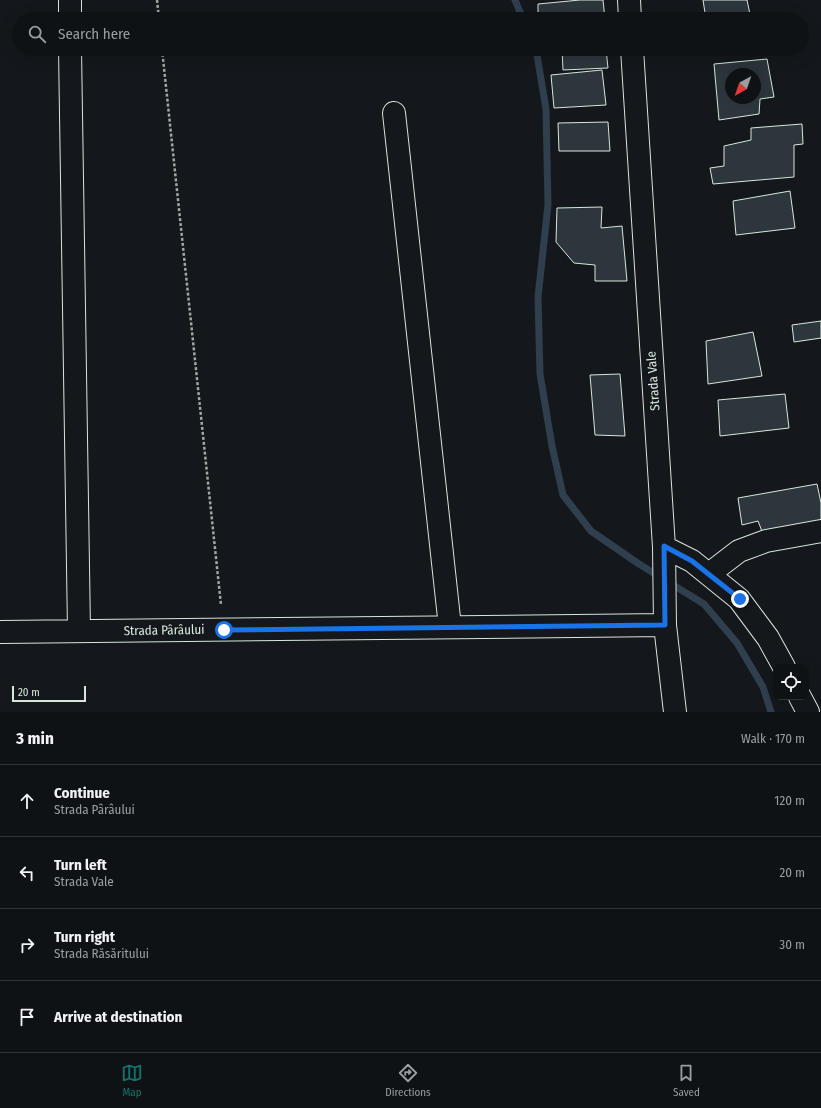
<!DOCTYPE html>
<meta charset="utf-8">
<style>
body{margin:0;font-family:"Fira Sans Condensed",sans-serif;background:#181b1e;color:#f1f3f6}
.controls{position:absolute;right:12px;bottom:12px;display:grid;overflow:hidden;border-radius:8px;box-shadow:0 4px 16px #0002}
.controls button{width:36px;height:36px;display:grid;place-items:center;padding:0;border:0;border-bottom:1px solid #2f3234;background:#0f1215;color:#f1f3f6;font:20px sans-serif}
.compass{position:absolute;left:725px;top:68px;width:36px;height:36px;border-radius:50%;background:#0f1215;box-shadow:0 4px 16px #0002;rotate:220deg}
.scale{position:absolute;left:12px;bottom:10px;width:74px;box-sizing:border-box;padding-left:4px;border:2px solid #d8e6dc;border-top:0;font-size:11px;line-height:14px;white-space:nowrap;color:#d8e6dc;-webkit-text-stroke:3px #14181c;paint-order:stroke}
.stop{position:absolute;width:12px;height:12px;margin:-9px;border:3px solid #1a73e8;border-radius:50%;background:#fff}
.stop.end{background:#1a73e8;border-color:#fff;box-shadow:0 1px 4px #0008}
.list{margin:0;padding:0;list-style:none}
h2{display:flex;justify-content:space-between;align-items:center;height:52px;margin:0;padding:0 16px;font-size:17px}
h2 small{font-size:13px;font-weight:400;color:#9b9ea0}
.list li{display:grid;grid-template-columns:26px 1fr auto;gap:12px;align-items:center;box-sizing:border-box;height:72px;padding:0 16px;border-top:1px solid #2f3234}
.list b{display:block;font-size:15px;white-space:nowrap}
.list p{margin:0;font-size:13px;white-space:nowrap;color:#9b9ea0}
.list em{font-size:13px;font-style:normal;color:#9b9ea0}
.icon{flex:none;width:22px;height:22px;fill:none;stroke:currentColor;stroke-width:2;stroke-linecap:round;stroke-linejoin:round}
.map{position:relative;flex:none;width:821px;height:712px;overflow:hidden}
.search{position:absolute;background:#0f1215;box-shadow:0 4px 16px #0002;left:12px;right:12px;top:12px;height:44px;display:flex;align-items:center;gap:10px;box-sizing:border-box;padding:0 14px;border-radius:22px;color:#9b9ea0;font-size:15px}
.sheet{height:340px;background:#0f1215}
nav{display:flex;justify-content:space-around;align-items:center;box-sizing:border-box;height:56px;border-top:1px solid #2f3234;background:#0f1215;font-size:11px;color:#9b9ea0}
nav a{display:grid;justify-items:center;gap:2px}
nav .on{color:#0f766e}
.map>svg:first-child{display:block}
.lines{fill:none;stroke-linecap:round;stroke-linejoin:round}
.stream{stroke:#2f3f4d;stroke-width:7}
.building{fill:#2c363c;stroke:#d8e6dc;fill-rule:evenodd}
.minor-casing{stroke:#d8e6dc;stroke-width:24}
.path{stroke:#9da8a2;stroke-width:2.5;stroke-dasharray:3 2;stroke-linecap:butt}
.minor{stroke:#14181c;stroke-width:22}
.route{stroke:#1a73e8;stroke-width:5}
.labels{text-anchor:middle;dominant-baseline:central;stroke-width:3;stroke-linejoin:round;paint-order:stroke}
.street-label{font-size:13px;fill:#d8e6dc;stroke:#14181c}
</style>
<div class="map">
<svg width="821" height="712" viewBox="0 0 821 712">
<rect width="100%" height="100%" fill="#14181c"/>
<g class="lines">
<path class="stream" d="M515,0L523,19
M536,49L546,109L548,205L538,297L540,374L552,446L563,495L591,531L639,564L704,604L737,643L763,687L771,712"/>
</g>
<path class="building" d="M580,0H603L605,19H538V4Z
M703,0H747L751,19H706Z
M562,49H606L608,68L563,70Z
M767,59L774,97L760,99L759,114L719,120L714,64ZM731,74H755V98H731Z
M602,70L606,105L554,108L551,75Z
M608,122L610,151H559L558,123Z
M802,124L803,144L794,145V177L713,184L710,168L724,166V146L751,140V128Z
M790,191L795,228L736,235L733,201Z
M602,207L601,228L622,226L627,281H595V265L574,263L556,242L557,208Z
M821,321V338L794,342L792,325Z
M753,332L762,376L708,384L706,341Z
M620,374L625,436L595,435L590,375Z
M785,394L789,428L720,436L718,400Z
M817,484L821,503V523L763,534L758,521L742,525L738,498Z"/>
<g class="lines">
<g class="minor-casing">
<path id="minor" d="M70,0V19
M629,0L630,19
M70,49L79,631
M632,49L664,547L665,625L675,712
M394,113L450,627
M664,547L692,561L739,599L768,638L784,667
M709,574L739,551L766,541L821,531
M0,632L665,625
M800,697L808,712"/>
</g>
<path class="path" d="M157,0L159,19
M162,49L221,605"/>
<use href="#minor" class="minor"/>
</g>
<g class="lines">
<path class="route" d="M224,630L665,625L664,546L692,561L740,599"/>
</g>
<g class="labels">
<g class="street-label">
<text transform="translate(653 381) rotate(-94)">Strada Vale</text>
<text transform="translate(164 630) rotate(-1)">Strada Pârâului</text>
</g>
</g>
</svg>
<div class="controls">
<button><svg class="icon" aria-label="locate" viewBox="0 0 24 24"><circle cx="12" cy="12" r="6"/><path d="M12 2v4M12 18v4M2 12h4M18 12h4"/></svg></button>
</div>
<svg class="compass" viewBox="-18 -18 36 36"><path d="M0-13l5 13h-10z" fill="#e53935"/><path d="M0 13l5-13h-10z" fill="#9b9ea0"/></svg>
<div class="scale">20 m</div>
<div class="stop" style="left:224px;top:630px"></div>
<div class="stop end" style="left:740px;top:599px"></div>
<div class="search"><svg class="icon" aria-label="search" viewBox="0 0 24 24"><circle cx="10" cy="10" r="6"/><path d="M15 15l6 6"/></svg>Search here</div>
</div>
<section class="sheet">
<h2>3 min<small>Walk · 170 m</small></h2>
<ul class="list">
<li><svg class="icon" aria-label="ahead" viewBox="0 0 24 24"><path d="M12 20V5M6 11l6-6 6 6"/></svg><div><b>Continue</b><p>Strada Pârâului</p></div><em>120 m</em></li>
<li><svg class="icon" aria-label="left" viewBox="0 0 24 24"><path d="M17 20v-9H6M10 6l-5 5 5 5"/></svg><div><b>Turn left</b><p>Strada Vale</p></div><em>20 m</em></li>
<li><svg class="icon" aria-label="right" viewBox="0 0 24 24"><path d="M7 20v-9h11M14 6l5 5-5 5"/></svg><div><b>Turn right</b><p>Strada Răsăritului</p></div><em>30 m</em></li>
<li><svg class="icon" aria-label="arrive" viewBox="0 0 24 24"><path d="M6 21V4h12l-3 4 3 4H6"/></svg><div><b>Arrive at destination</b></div></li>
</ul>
</section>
<nav>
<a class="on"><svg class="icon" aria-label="map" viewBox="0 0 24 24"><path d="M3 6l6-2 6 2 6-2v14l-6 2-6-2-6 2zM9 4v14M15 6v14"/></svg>Map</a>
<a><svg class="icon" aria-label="directions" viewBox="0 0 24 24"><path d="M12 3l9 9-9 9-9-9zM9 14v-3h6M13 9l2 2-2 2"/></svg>Directions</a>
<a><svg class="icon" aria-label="saved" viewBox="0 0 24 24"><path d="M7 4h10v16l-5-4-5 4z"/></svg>Saved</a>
</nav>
